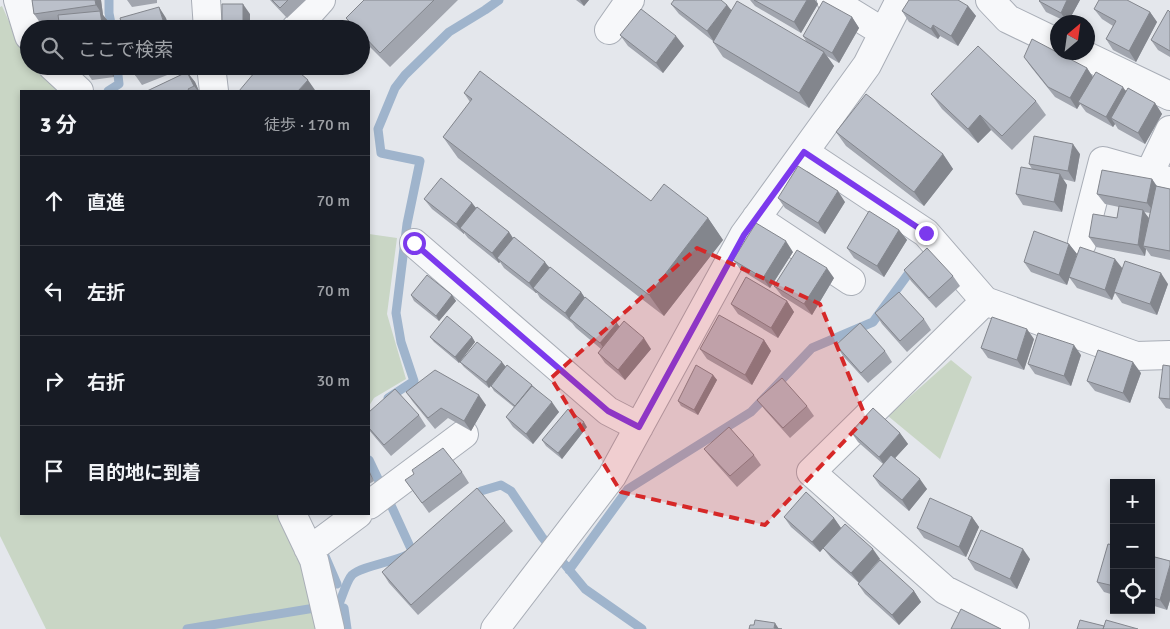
<!DOCTYPE html>
<html lang="ja">
<meta charset="utf-8">
<style>
body{margin:0;font-family:Signika,"Noto Sans JP",sans-serif;background:#242831;color:#f1f3f6}
.controls{position:absolute;right:15px;bottom:15px;display:grid;overflow:hidden;border-radius:0px;box-shadow:0 2px 8px #0003}
.controls button{width:45px;height:45px;display:grid;place-items:center;padding:0;border:0;border-bottom:1px solid #363941;background:#171b24;color:#f1f3f6;font:25px sans-serif}
.compass{position:absolute;left:1050px;top:15px;width:45px;height:45px;border-radius:50%;background:#171b24;box-shadow:0 2px 8px #0003;rotate:29deg}
.stop{position:absolute;width:15px;height:15px;margin:-11px;border:4px solid #7c3aed;border-radius:50%;background:#fff}
.stop.end{background:#7c3aed;border-color:#fff;box-shadow:0 1px 5px #0008}
.list{margin:0;padding:0;list-style:none}
h2{display:flex;justify-content:space-between;align-items:center;height:65px;margin:0;padding:0 20px;font-size:21px}
h2 small{font-size:16px;font-weight:400;color:#9ea1a6}
.list li{display:grid;grid-template-columns:32px 1fr auto;gap:15px;align-items:center;box-sizing:border-box;height:90px;padding:0 20px;border-top:1px solid #363941}
.list b{display:block;font-size:19px;white-space:nowrap}
.list em{font-size:16px;font-style:normal;color:#9ea1a6}
.icon{flex:none;width:28px;height:28px;fill:none;stroke:currentColor;stroke-width:2;stroke-linecap:round;stroke-linejoin:round}
.map{position:relative;flex:none;width:1170px;height:629px;overflow:hidden}
.search{position:absolute;background:#171b24;box-shadow:0 2px 8px #0003;left:20px;top:20px;width:350px;height:55px;display:flex;align-items:center;gap:12px;box-sizing:border-box;padding:0 18px;border-radius:28px;color:#9ea1a6;font-size:19px}
.panel{position:absolute;background:#171b24;box-shadow:0 2px 8px #0003;left:20px;top:90px;width:350px;height:425px;border-radius:0px}
.map>svg:first-child{display:block}
.green{fill:#c9d6c5}
.lines{fill:none;stroke-linecap:round;stroke-linejoin:round}
.stream{stroke:#9fb4cc;stroke-width:9}
.street-casing{stroke:#a9aeb7;stroke-width:30}
.street{stroke:#f7f8fa;stroke-width:28}
.wall{fill:#a1a5ae;fill-rule:evenodd}
.shaded-wall{fill:#83868d}
.building{fill:#bbc0ca;stroke:#83868d}
.route{stroke:#7c3aed;stroke-width:6}
.marked{fill:#d62828;fill-opacity:0.2;stroke:#d62828;stroke-width:4;stroke-dasharray:10 6;stroke-linejoin:round}
</style>
<div class="map">
<svg width="1170" height="629" viewBox="0 0 1170 629">
<rect width="100%" height="100%" fill="#e4e7ec"/>
<path class="green" d="M2,6L23,52L29,57V66H39L66,91H21V514H283L306,563L322,629H46L0,536V7Z
M369,234L397,238L387,314L406,379L374,398L369,406Z
M951,360L972,377L940,459L888,416Z"/>
<g class="lines">
<path class="stream" d="M109,0V13L112,29
M108,91L119,84L117,66
M388,398L414,381L401,342L396,313L407,224L420,161L381,153L378,129L395,88L405,75L449,32L485,10L499,0
M369,460L379,481
M472,499L481,491L501,485L511,491L542,537L585,589L642,629
M390,503L412,551
M325,556L337,584
M569,570L628,489L751,412L812,348L873,322L914,266
M344,608L347,629
M187,629L339,604C342,597 347,580 352,575C362,566 393,562 407,555"/>
<g class="street-casing">
<path id="street" d="M18,0L29,36
M206,0L208,29
M831,0L883,32
M990,0L1008,19L1058,43
M295,29L321,0
M609,30L630,0
M1078,52L1170,96
M52,66L79,91
M211,66L214,91
M1170,130L1149,174L1170,182
M804,152L926,233L985,301L1136,356L1170,355
M756,218L851,281
M414,243L608,411L639,427
M1082,243L1103,161L1149,174
M985,301L811,472L945,590L1015,625
M369,505L464,434
M292,514L314,560L330,629
M308,548L319,543L358,514
M495,629L612,476L744,235L867,65L900,0"/>
</g>
<use href="#street" class="street"/>
</g>
<path class="wall" d="M32,0H101L103,15L108,21L59,22L41,24L34,14Z
M127,0H157V3L132,7Z
M270,0H306L287,18Z
M364,0H458L390,67L361,38V29H353L346,18Z
M576,0H589L584,6Z
M750,0H815L818,4L801,33L755,6Z
M1080,0L1068,22H1067L1046,12L1039,1Z
M671,4L727,5L731,10L806,41L803,36L852,17L859,28L839,63L827,56L834,66L809,108L723,57L713,42V41L679,14Z
M968,6L976,16L958,46L940,36L938,39L909,22L902,11Z
M1094,9L1150,12L1157,22L1136,62L1113,50L1106,39L1113,26L1102,19Z
M1170,12V57L1158,50L1151,40Z
M620,35L684,46L663,73L628,46Z
M1024,57L1087,68L1093,77L1155,103L1162,114L1145,144L1118,129L1115,124L1113,127L1086,112L1080,104L1077,109L1055,97L1031,67Z
M87,66H113L114,77L92,80L88,74Z
M131,66H190L142,85L135,75Z
M187,72L195,82L199,91H147Z
M464,93L651,201L708,218L723,240L664,316L458,158L443,137L470,102Z
M931,94L1036,101L1046,115L1012,150L991,130L978,143L942,109Z
M836,132L943,154L953,169L924,206L846,146Z
M1080,154L1075,182L1063,179L1067,185L1062,212L1023,205L1016,194L1032,169L1029,164Z
M1152,179L1157,186L1170,189V260L1151,256L1146,249L1145,256L1096,247L1089,237L1117,218L1119,207L1105,204L1097,194ZM1144,212L1150,213L1149,218Z
M778,198L845,202L825,234L785,208Z
M424,199L472,203L476,208L509,232L513,238L581,292L585,298L620,327L651,349L625,380L605,363L598,353L601,349L576,328L572,323L540,298L537,293H536L504,268L500,262L499,263L468,238L464,233V234L432,209Z
M899,230L907,240L884,277L854,258L847,248Z
M1069,244L1077,254L1067,285L1031,272L1024,262Z
M793,252L770,288L741,270L733,260Z
M1122,269L1168,284L1157,315L1122,303L1115,293L1112,300L1077,288L1069,277Z
M904,270L953,276L960,286L936,308L911,281Z
M834,278L812,315L782,296L774,286Z
M411,295H452L456,301L439,321L414,301Z
M787,301L794,312L778,338L738,314L731,304Z
M875,313L924,319L931,330L907,352L882,324Z
M430,337H472L475,342L459,363L434,342Z
M1034,339L1024,370L988,358L981,348Z
M764,340L771,351L752,385L707,359L700,349Z
M836,345L885,351L892,362L868,383L843,356Z
M1081,355L1071,386L1035,374L1028,364Z
M460,362L506,367L532,385L559,412L533,444L513,427L506,417L514,407L494,391L491,386L489,388L464,367Z
M1170,366V409L1166,408L1159,398Z
M1141,373L1130,403L1095,391L1087,381Z
M713,375L717,380L698,415L681,406L678,401Z
M406,392L486,405L471,431L448,418L435,429L413,402Z
M757,400L807,406L814,416L790,438L765,410Z
M369,412L419,415L426,426L391,456L369,430Z
M587,427L562,459L546,446L542,440Z
M851,432L900,433L908,444L895,458L927,489L909,511L880,486L873,476L883,464L858,442Z
M704,449L754,455L761,465L737,487L712,459Z
M369,470L374,481L369,484Z
M462,472L469,483L429,513L405,480Z
M784,517L834,518L841,528L880,559L864,577L914,591L921,602L899,625L865,594L858,584L859,583L831,558L823,548L820,552L791,527Z
M972,517L979,527L966,557L924,538L917,528Z
M505,521L513,531L418,615L389,583L382,572Z
M1114,545V595L1104,592L1097,582Z
M1151,556L1170,561V600L1167,610L1151,605Z
M968,559H1030L1017,589L975,570Z"/>
<path class="shaded-wall" d="M95,0H101L103,15L108,21L109,29H103L100,11L96,5Z
M580,0H589L584,6Z
M807,0H815L818,4L801,33L794,22Z
M1067,0H1080L1068,22H1067L1061,13Z
M243,4L250,14V29H243Z
M727,5L735,15L714,42L707,31Z
M968,6L976,16L958,46L951,36Z
M159,7L166,18L170,29H166L165,27Z
M1150,12L1157,22L1136,62L1129,51Z
M852,17L859,28L839,63L832,53Z
M933,25L940,36L938,39L931,29Z
M676,36L684,46L663,73L656,63Z
M824,52L834,66L809,108L799,93Z
M110,66H113L114,77L110,72Z
M1087,68L1094,79L1078,102L1080,104L1077,109L1070,98Z
M187,72L195,82L199,91H198L194,86Z
M308,80L315,90L314,91H298Z
M1123,87L1130,97L1111,118L1115,124L1113,127L1106,117Z
M1155,103L1162,114L1145,144L1138,133Z
M980,115L991,130L978,143L968,129Z
M1073,144L1080,154L1075,182L1068,171Z
M943,154L953,169L924,206L914,192Z
M1060,174L1067,185L1062,212L1054,202Z
M1152,179L1159,190L1155,213L1147,203Z
M838,191L845,202L825,234L818,223Z
M472,203L480,213L460,228L464,233V234L456,224Z
M1143,210L1150,220L1143,246L1146,249L1145,256L1138,245Z
M708,218L723,240L664,316L649,295Z
M899,230L907,240L884,277L877,266Z
M509,232L516,243L497,258L500,262L499,263L492,253Z
M786,241L793,252L770,288L763,278Z
M1069,244L1077,254L1067,285L1059,275Z
M1115,259L1123,269L1112,300L1105,290Z
M545,262L553,273L533,288L537,293H536L529,283Z
M827,268L834,278L812,315L804,304Z
M1161,273L1168,284L1157,315L1150,304Z
M581,292L588,303L569,318L572,323L565,313Z
M452,295L456,301L439,321L436,316Z
M787,301L794,312L778,338L771,328Z
M617,323L624,333L608,354L600,343Z
M1027,329L1034,339L1024,370L1017,360Z
M472,337L475,342L459,363L455,357Z
M644,338L651,349L625,380L618,370Z
M764,340L771,351L752,385L745,375Z
M1074,345L1081,355L1071,386L1064,376Z
M502,362L506,367L489,388L486,382Z
M1133,362L1141,373L1130,403L1123,393Z
M713,375L717,380L698,415L694,410Z
M479,395L486,405L471,431L464,421Z
M552,402L559,412L533,444L526,434Z
M584,422L587,427L562,459L558,453Z
M900,433L908,444L886,468L879,457Z
M369,470L374,481L369,473Z
M920,479L927,489L909,511L902,500Z
M972,517L979,527L966,557L959,547Z
M834,518L841,528L820,552L812,542Z
M873,549L880,559L859,583L851,573Z
M1023,549L1030,559L1017,589L1010,579Z
M1170,565V600L1167,610L1160,600Z
M914,591L921,602L899,625L892,615Z
M775,623L779,629L774,628Z"/>
<path class="building" d="M32,0H95L96,5L34,14Z
M272,0H288L280,8Z
M364,0H434L380,53L361,33V29H357L346,18Z
M674,0H721L727,5L707,31L671,4Z
M754,0H807L794,22Z
M909,0H958L968,6L951,36L933,25L931,29L902,11Z
M1040,0H1067L1061,13L1039,1Z
M1099,0H1127L1150,12L1129,51L1106,39L1116,21L1094,9Z
M737,1L824,52L799,93L713,42Z
M823,1L852,17L832,53L803,36Z
M222,4H243V29H222Z
M159,7L165,27L157,29H123L120,18Z
M641,9L676,36L656,63L620,35Z
M1168,10L1170,12V51L1151,40Z
M100,11L103,29H60L58,15Z
M1032,39L1087,68L1070,98L1048,87L1024,57Z
M978,46L1036,101L1002,136L980,115L968,129L931,94Z
M87,66H110V72L88,74Z
M131,66H156L135,75Z
M260,66H292L308,80L298,91H239Z
M480,71L651,201L664,184L708,218L649,295L443,137L472,99L464,93Z
M187,72L194,86L188,89L189,91H147Z
M1096,72L1123,87L1106,117L1078,102Z
M1128,88L1155,103L1138,133L1111,118Z
M866,94L943,154L914,192L836,132Z
M1034,136L1073,144L1068,171L1029,164Z
M798,166L838,191L818,223L778,198Z
M1021,167L1060,174L1054,202L1016,194Z
M1102,170L1152,179L1147,203L1097,194Z
M441,178L472,203L456,224L424,199Z
M1156,186L1170,189V251L1143,246Z
M1119,206L1143,210L1138,245L1089,237L1093,214L1117,218Z
M477,207L509,232L492,253L460,228Z
M869,211L899,230L877,266L847,248Z
M756,223L786,241L763,278L733,260Z
M1034,231L1069,244L1059,275L1024,262Z
M514,237L545,262L529,283L497,258Z
M1080,247L1115,259L1105,290L1069,277Z
M927,248L953,276L929,298L904,270Z
M797,250L827,268L804,304L774,286Z
M1125,261L1161,273L1150,304L1114,292Z
M550,267L581,292L565,313L533,288Z
M427,275L452,295L436,316L411,295Z
M746,277L787,301L771,328L731,304Z
M899,292L924,319L900,341L875,313Z
M585,297L617,323L600,343L569,318Z
M719,315L764,340L745,375L700,349Z
M447,316L472,337L455,357L430,337Z
M992,317L1027,329L1017,360L981,348Z
M624,321L644,338L618,370L598,353Z
M860,323L885,351L861,373L836,345Z
M1038,333L1074,345L1064,376L1028,364Z
M477,342L502,362L486,382L460,362Z
M1098,350L1133,362L1123,393L1087,381Z
M507,365L532,385L515,406L491,386Z
M696,365L713,375L694,410L678,401Z
M1163,365L1170,366V399L1159,398Z
M435,370L479,395L464,421L441,408L428,418L406,392Z
M782,378L807,406L783,428L757,400Z
M532,386L552,402L526,434L506,417Z
M395,389L419,415L384,445L369,428V412Z
M873,408L900,433L879,457L851,432Z
M568,409L584,422L558,453L542,440Z
M729,427L754,455L730,476L704,449Z
M443,448L462,472L422,503L405,480L414,474L412,470Z
M891,455L920,479L902,500L873,476Z
M477,488L505,521L411,605L382,572Z
M806,492L834,518L812,542L784,517Z
M930,498L972,517L959,547L917,528Z
M845,524L873,549L851,573L823,548Z
M981,530L1023,549L1010,579L968,559Z
M1108,544L1114,545V586L1097,582Z
M1151,556L1170,561V565L1160,600L1151,597Z
M880,560L914,591L892,615L858,584Z
M961,609L1001,629H951Z
M755,620L775,623L774,628L782,629H749L750,625H754Z
M1080,620L1104,626L1103,629H1077Z
M1106,620L1138,629H1103Z"/>
<g class="lines">
<path class="route" d="M414,243L608,411L639,427L744,235L804,152L926,233"/>
</g>
<path class="marked" d="M697,248L820,304L866,418L765,525L621,492L551,378Z"/>
</svg>
<div class="controls">
<button>+</button>
<button>−</button>
<button><svg class="icon" aria-label="locate" viewBox="0 0 24 24"><circle cx="12" cy="12" r="6"/><path d="M12 2v4M12 18v4M2 12h4M18 12h4"/></svg></button>
</div>
<svg class="compass" viewBox="-18 -18 36 36"><path d="M0-13l5 13h-10z" fill="#e53935"/><path d="M0 13l5-13h-10z" fill="#9ea1a6"/></svg>
<div class="stop" style="left:414px;top:243px"></div>
<div class="stop end" style="left:926px;top:233px"></div>
<div class="search"><svg class="icon" aria-label="search" viewBox="0 0 24 24"><circle cx="10" cy="10" r="6"/><path d="M15 15l6 6"/></svg>ここで検索</div>
<section class="panel">
<h2>3 分<small>徒歩 · 170 m</small></h2>
<ul class="list">
<li><svg class="icon" aria-label="ahead" viewBox="0 0 24 24"><path d="M12 20V5M6 11l6-6 6 6"/></svg><div><b>直進</b></div><em>70 m</em></li>
<li><svg class="icon" aria-label="left" viewBox="0 0 24 24"><path d="M17 20v-9H6M10 6l-5 5 5 5"/></svg><div><b>左折</b></div><em>70 m</em></li>
<li><svg class="icon" aria-label="right" viewBox="0 0 24 24"><path d="M7 20v-9h11M14 6l5 5-5 5"/></svg><div><b>右折</b></div><em>30 m</em></li>
<li><svg class="icon" aria-label="arrive" viewBox="0 0 24 24"><path d="M6 21V4h12l-3 4 3 4H6"/></svg><div><b>目的地に到着</b></div></li>
</ul>
</section>
</div>
